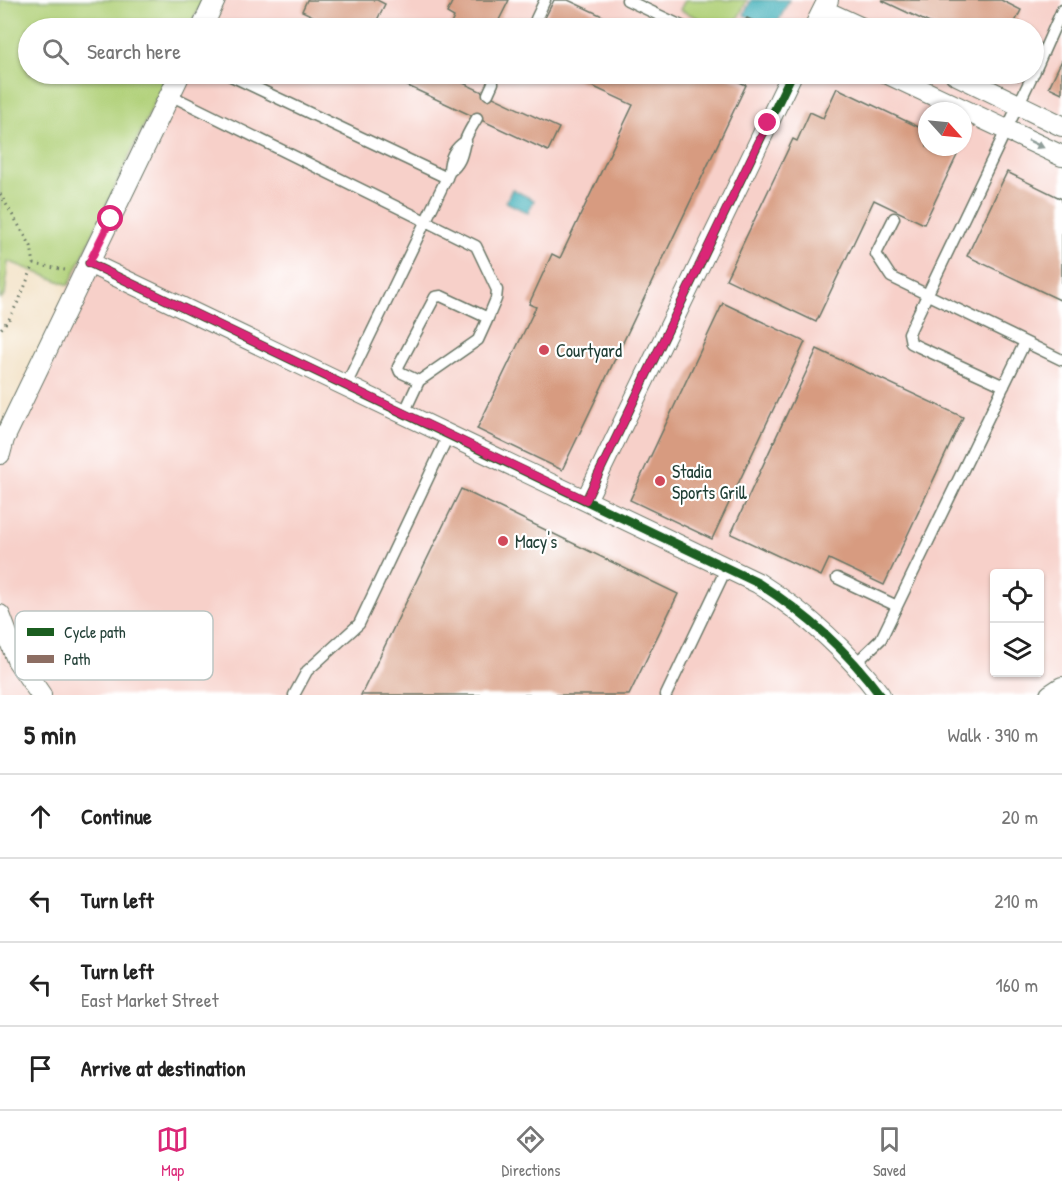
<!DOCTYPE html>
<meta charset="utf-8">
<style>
body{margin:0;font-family:"Patrick Hand",sans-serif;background:#f6f6f6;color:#222}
.controls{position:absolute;right:18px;bottom:18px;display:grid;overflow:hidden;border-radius:6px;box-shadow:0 2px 4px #0004}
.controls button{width:54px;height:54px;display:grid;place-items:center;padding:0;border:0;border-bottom:2px solid #e0e0e0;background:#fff;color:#222;font:30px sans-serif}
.compass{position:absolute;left:918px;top:102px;width:54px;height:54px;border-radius:50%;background:#fff;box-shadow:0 2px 4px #0004;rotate:117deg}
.stop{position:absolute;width:18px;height:18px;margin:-14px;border:4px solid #db2777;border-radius:50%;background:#fff}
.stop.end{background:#db2777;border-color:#fff;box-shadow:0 2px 6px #0008}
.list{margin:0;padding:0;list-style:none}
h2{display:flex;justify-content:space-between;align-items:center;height:78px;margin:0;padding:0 24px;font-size:26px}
h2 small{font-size:20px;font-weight:400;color:#767676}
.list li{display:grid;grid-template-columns:39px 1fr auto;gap:18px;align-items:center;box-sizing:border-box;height:84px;padding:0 24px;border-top:2px solid #e0e0e0}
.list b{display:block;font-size:22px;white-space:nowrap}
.list p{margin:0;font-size:20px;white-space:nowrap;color:#767676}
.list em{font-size:20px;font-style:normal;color:#767676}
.icon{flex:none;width:33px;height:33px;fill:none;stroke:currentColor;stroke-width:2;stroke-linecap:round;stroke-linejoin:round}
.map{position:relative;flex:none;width:1062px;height:695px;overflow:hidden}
.search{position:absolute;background:#fff;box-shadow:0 2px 4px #0004;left:18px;right:18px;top:18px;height:66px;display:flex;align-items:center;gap:15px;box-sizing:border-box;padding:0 21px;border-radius:33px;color:#767676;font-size:22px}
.sheet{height:414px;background:#fff}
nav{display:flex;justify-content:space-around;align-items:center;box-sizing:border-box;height:84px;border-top:2px solid #e0e0e0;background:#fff;font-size:16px;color:#767676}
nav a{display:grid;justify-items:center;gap:3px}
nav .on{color:#db2777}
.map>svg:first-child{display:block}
.built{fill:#f7d0c9;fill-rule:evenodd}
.green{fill:#b0d078;stroke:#688656;stroke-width:1.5}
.water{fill:#3daeb8;stroke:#2e7676;stroke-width:1.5}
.building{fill:#d79b80}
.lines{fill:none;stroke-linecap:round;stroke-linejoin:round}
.lane-casing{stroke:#697666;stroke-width:13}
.street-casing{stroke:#697666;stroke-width:22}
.path{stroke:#697666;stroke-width:3;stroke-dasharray:1.5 4.5;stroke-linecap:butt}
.lane{stroke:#fff;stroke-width:10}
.street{stroke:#fff;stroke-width:20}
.quiet{stroke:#8d6e63;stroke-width:8;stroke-dasharray:15 8;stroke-linecap:butt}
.cycleway-casing{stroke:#fff;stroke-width:13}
.cycleway{stroke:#1b5e20;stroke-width:9}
.oneway{fill:#8f9e9a}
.route{stroke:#db2777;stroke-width:8}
.poi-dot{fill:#d1495b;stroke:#fff;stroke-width:2}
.labels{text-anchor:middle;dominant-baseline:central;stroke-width:4.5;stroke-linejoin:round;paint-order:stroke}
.poi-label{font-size:18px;fill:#1f3d34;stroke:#fff;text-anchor:start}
.key{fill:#fff;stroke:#bcc5c2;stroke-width:1.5}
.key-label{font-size:16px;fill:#1f3d34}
</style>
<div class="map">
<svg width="1062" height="695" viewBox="0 0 1062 695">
<rect width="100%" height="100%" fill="#fff"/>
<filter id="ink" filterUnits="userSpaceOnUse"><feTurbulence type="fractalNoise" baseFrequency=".0167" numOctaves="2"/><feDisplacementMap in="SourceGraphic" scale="12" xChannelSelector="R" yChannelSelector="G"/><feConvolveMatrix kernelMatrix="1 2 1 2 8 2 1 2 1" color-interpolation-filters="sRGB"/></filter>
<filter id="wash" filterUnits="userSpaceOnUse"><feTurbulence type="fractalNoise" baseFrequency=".008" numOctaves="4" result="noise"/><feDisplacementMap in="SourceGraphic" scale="24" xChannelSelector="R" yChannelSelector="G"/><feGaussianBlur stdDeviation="1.35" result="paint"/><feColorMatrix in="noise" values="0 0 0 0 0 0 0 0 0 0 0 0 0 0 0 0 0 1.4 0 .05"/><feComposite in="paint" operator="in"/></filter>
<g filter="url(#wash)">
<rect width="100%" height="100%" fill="#f2e0c2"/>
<path class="built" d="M203,0H1062V695H0V432L168,74H1034V28H189ZM927,111H963V147H927ZM994,574H1040V672H994Z"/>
<path class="green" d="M0,0H203L189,28H28V74H168L69,285L8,261L5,295L0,299Z
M685,0H747L733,28H720L680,10Z"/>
<path class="water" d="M751,0H789L775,28H772L744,15Z
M512,189L534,200L528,213L506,202Z"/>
<g id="blocks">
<path class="building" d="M307,0H377L385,4L373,28H338L302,11Z
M453,0H509L495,28H460L451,24L454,17L447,13Z
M554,0H568L628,28H540Z
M881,0H1001L1021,10L1012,28H940Z
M747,18L768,28H741Z
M1062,60V93L1049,87Z
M382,74H444L559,128L548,151Z
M566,74H722L746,85L562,470L477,429L536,307L529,304L552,254L560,258L633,105Z
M837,88L927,131V147H961L924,224L874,200L816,322L726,279L793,139L797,141L810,112L823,118Z
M1007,172L1062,199V301L967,256Z
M723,303L805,342L712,539L630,500Z
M817,349L963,417L884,585L829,559L821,576L731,534Z
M461,489L678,594L629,695H361Z"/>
</g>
</g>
<g filter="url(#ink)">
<use href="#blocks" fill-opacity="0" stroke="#697666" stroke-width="1.5"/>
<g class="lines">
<g class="lane-casing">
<path id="lane" d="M627,0L686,28
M536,19L545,0
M1034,73L1062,10
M227,74L447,178
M488,94L493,83
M170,95L476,246L497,290L496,299L488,318L478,340L419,381L404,413
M466,141C454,148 449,159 449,172C461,164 462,154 465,141C467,134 473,125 477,118
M894,218L876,254L891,277L1062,360
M419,381L400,372L398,367L435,297L441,296L488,318
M346,385L449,173
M1004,386L919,347L911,343L909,333L1033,74
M837,578L897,606
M855,664L881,639L1025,342
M294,695L307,671L359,624L449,434
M666,695L727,567"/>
</g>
<g class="street-casing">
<path id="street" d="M823,10L862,28
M202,28L215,0
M814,28L828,0
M888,74L1062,156
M955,74L1062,126
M89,263L758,583C805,613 847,650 880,695
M0,454L4,439L180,74
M586,500L792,74
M0,615L17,660L41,695
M1050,695L1062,687"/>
</g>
<path class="path" d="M0,194L31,246L34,264L20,298L9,319L0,330
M34,264L65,270"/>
<use href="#lane" class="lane"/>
<use href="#street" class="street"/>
<path class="quiet" d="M236,78L238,74"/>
<g class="cycleway-casing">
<path id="cycleway" d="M89,263L758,583C805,613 847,650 880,695
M586,500L792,74"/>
</g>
<use href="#cycleway" class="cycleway"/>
</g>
<defs><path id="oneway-solid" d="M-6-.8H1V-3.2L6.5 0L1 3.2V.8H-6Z" transform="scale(1.5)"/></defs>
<use class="oneway" href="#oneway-solid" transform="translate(1036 144) rotate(26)"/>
</g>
<g class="lines" filter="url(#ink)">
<path class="route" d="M111,219L89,263L586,500L768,123"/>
</g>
<g class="poi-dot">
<circle cx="544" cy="350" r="6"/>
<circle cx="660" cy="481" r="6"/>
<circle cx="503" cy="541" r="6"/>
</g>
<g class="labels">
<g class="poi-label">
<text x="556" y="350">Courtyard</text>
<text x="672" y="471">Stadia<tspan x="672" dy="21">Sports Grill</tspan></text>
<text x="515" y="541">Macy's</text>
</g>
</g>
<rect x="15" y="611" width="198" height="69" rx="9" class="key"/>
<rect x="27" y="628" width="27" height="8" fill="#1b5e20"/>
<rect x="27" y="655" width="27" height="8" fill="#8d6e63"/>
<g class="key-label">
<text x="64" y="638">Cycle path</text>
<text x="64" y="665">Path</text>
</g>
</svg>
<div class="controls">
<button><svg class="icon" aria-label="locate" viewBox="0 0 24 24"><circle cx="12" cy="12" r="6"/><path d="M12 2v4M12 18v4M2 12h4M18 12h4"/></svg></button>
<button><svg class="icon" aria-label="layers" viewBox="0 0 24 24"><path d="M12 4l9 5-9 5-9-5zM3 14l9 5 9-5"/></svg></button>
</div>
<svg class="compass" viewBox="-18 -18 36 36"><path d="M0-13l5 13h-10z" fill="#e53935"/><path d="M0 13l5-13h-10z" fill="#767676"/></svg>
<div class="stop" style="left:111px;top:219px"></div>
<div class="stop end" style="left:768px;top:123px"></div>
<div class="search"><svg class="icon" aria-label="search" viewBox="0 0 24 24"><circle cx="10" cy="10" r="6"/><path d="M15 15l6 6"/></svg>Search here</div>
</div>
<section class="sheet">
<h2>5 min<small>Walk · 390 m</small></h2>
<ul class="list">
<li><svg class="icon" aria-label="ahead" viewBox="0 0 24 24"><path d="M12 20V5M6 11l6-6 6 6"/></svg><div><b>Continue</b></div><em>20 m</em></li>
<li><svg class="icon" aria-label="left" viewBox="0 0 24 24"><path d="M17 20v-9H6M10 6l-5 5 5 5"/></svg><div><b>Turn left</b></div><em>210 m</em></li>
<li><svg class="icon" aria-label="left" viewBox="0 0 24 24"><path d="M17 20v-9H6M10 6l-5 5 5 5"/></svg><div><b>Turn left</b><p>East Market Street</p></div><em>160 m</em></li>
<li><svg class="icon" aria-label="arrive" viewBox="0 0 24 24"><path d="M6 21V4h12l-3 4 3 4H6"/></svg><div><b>Arrive at destination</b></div></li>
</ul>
</section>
<nav>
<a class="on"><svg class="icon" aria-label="map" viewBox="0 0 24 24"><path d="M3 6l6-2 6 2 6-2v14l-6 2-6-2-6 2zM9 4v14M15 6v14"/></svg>Map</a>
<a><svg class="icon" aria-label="directions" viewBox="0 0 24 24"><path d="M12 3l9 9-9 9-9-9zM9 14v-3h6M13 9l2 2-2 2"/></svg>Directions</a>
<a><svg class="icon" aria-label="saved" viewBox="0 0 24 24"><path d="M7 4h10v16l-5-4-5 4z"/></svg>Saved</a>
</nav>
